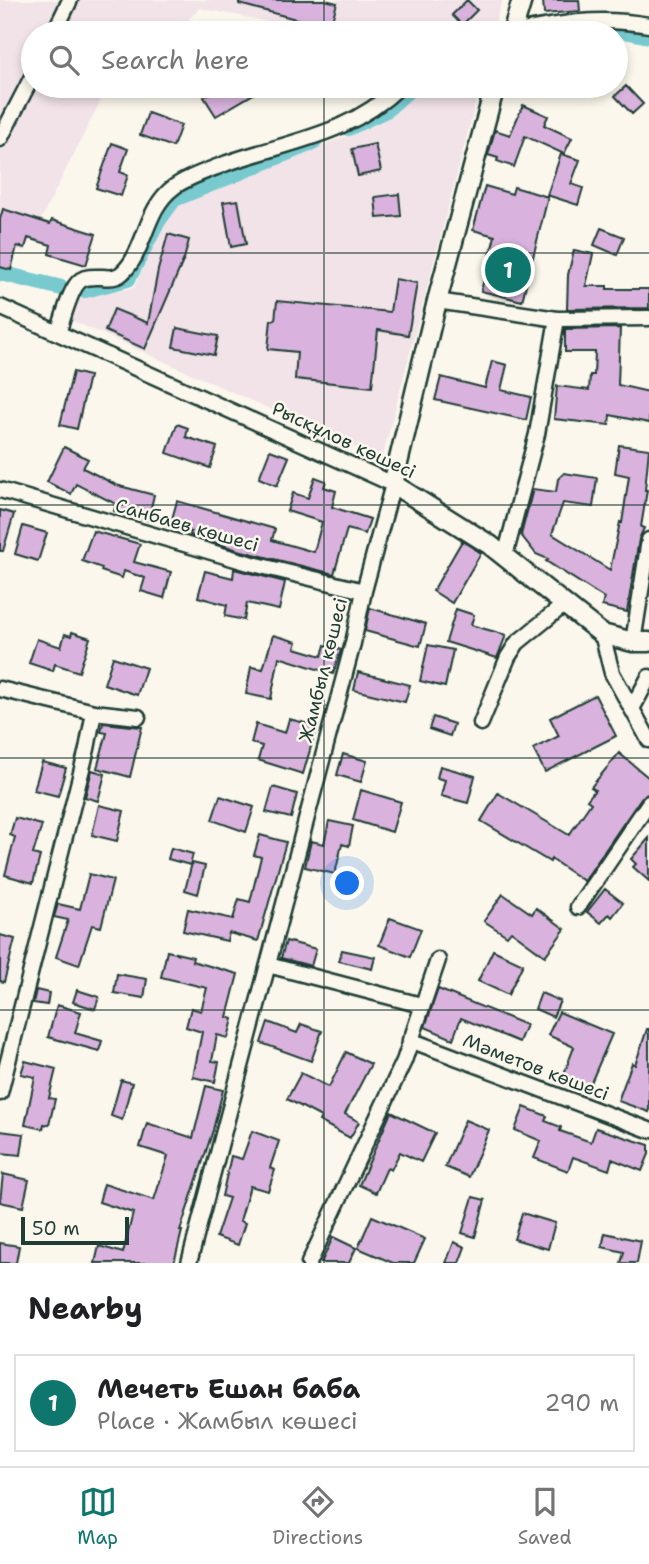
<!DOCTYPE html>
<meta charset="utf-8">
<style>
body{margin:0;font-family:"Shantell Sans",sans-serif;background:#f2f2f2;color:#202124}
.scale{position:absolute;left:21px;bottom:18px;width:108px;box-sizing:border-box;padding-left:7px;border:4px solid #1f3d34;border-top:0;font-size:19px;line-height:24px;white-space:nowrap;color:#1f3d34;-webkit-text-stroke:5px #fbf7ec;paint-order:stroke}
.you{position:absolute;left:348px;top:884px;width:24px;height:24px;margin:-18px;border:5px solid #fff;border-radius:50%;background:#1a73e8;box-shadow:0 0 0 10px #1a73e833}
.badge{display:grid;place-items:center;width:46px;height:46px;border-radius:50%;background:#0f766e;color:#fff;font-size:23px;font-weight:700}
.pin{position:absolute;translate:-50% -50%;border:4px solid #fff;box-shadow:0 2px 7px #0006}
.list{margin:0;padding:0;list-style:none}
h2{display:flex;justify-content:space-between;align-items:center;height:91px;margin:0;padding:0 28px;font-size:30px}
h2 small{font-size:23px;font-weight:400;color:#757577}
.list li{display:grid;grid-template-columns:46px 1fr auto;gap:21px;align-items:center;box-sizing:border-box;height:98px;margin:0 14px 14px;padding:0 14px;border:2px solid #e0e0e0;border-radius:0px}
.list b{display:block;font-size:26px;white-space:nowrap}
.list p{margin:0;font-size:23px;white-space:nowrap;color:#757577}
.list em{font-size:23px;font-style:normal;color:#757577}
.icon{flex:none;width:38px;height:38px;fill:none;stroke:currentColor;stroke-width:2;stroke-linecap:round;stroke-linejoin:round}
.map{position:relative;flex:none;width:649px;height:1263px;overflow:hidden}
.search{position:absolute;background:#fff;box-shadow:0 4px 10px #0003;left:21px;right:21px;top:21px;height:77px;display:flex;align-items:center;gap:18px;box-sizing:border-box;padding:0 24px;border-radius:38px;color:#757577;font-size:26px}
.sheet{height:203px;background:#fff}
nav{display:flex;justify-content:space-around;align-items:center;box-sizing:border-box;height:98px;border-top:2px solid #e0e0e0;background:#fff;font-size:19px;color:#757577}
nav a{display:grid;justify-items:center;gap:4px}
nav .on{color:#0f766e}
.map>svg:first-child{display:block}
.built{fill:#f1e3e8}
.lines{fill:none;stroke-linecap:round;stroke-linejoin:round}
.canal{stroke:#78cacf;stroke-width:16}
.building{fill:#d9b3dd;stroke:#1f3d34;stroke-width:2}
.minor-casing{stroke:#1f3d34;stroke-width:19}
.major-casing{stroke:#1f3d34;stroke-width:23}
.minor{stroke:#fbf7ec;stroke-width:14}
.major{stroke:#fbf7ec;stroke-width:18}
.grid{fill:none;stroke:#1f3d34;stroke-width:2;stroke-opacity:0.55}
.labels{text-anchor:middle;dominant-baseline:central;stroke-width:5;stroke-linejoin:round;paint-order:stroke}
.street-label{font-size:19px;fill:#1f3d34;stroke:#fbf7ec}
</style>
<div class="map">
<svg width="649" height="1263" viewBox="0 0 649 1263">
<rect width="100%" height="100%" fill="#fbf7ec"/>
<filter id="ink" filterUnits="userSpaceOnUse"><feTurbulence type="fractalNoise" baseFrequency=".0143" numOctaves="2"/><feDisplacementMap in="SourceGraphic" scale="14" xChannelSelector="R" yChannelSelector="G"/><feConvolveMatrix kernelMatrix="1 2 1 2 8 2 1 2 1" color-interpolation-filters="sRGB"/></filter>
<g filter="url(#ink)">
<path class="built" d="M0,0H502L492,33H324L200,8L175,33H33V86H108L25,251L0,247Z
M424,86H480L382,459L69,319L80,297L134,288L170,209L188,198L377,124Z"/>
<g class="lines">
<path class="canal" d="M568,33L620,30L649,36
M348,128L386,110L413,86
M0,273L62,288
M85,290L128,279L158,221L174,199L314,142"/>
</g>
<path class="building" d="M239,0H325L337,3L330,28L239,4Z
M467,0L477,10L462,25L452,15Z
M543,0H579L580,11L544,14Z
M223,86H267L216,116L204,97Z
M626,86L643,104L632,114L615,96Z
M523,105L548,116L544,125L572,138L564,154L525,136L514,167L497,161L498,158L488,155L495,130L510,135Z
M148,113L181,125L173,147L140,135Z
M112,143L128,149L120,172L128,175L121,196L96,188Z
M375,144L381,171L358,176L352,149Z
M561,154L580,160L571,184L583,188L578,205L547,195Z
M485,186L512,194L514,187L548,197L522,301L481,291L495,236L473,230Z
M399,194L401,216L377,218L375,197Z
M238,200L246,244L231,247L223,202Z
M3,209L50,224L52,220L96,234L86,265L49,254L51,245L28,238L25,248L17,246L11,270L0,267V219Z
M601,228L624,237L617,255L594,245Z
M168,234L189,240L184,259L145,349L105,331L114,309L148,323L158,270Z
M574,250L593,254L586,286H607V289H649V308L567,309L568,275Z
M395,279L417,283L408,335L378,330L372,387L295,379L297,352L268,349L271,320H275L277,301L390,312Z
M177,328L218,336L214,355L173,347Z
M620,328L618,385L649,392V423L610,415L609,425L554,419L557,386L589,390L590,375H594L595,352H565V329Z
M492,361L507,365L501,390L531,397L526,420L435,400L441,377L485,388Z
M73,372L89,376L77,429L60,425Z
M177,424L188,428L186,437L217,447L210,468L167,453Z
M619,445L649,449L645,490H647L641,527L644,528L639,539L627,612L602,606L604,598L546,561L548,559L536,554L521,535L533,489L556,492L558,479L564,473L597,478L593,507L563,503L552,534L610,570L620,522L622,523L629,476L615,473Z
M64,447L88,459L83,468L116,485L154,495L148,520L114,511L116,504L76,484L71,494L47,482Z
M270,450L289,457L277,486L259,478Z
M315,477L326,481L324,487L336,491L332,507L370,519L365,534L347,529L334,574L238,550L190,535L191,532L170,526L177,501L275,529L272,540L314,552L322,522L287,511L293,493L308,498Z
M0,510L14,514L3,551H0Z
M23,526L47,533L38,561L15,554Z
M93,531L140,544L134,562L171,572L164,598L141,591L145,578L124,571L122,578L101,571L102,568L82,561Z
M462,541L481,553L452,603L433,591Z
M234,569L285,582L279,610L247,603L244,620L225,616L227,605L198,597L205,571L233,578Z
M370,608L426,624L420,646L365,631Z
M456,609L474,615L471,625L506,635L497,658L446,642Z
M72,632L90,638L79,672L55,664L53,671L29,663L37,639L61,647L65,634L71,636Z
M273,635L297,642L295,648L322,656L325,645L341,650L333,674L279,657L271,699L246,694L251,667L263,669Z
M428,645L453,650L445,687L420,681Z
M113,657L146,668L137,695L104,684Z
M358,672L410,685L405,702L354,690Z
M595,695L616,736L545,772L533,749L559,736L550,718Z
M433,717L454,724L450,736L429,729Z
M289,719L317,726L303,774L258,760L262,746L251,743L256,724L285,733Z
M103,723L142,727L130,777L97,768L107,733L101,732Z
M619,753L649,778V793L641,798L584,881L551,859L550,862L481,821L498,793L569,835L591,803L587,800L595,790L591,787Z
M343,754L367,761L361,782L337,775Z
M42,762L66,768L58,796L34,790Z
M440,766L475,776L468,803L441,796L445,780L437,778Z
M92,770L105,774L98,801L85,797Z
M273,787L297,794L291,818L266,812Z
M361,790L401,802L392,832L353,820Z
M220,796L254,807L246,832L212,820Z
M99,805L124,811L117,841L92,835Z
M15,818L42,825L33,854L40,856L33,883L5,875L15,837L10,835Z
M329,821L353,826L349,846L342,844L335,874L305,867L311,841L324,844Z
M260,835L286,842L258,941L229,933L227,941L183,931L188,909L233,919L239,899L250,902L261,857L254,855Z
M649,838V881L633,867L636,864L631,859Z
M171,848L193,854L190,865L168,859Z
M192,863L205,866L198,894L185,890Z
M89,874L113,880L101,927L92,925L79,965L56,957L68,920L54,917L58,904L80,909Z
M605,889L623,903L612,917L609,914L601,923L587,912Z
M503,894L532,914L536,908L565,929L545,956L511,931L507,936L484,921Z
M390,918L421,929L410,957L379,945Z
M0,935L15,939L4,982L0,981Z
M286,941L316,949L311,966L281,958Z
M342,950L375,957L372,969L339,961Z
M493,950L523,964L508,995L478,981Z
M167,951L193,957L192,961L238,974L227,1017L233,1019L228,1038L217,1035L212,1061L219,1062L215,1082L193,1077L202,1032L186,1027L191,1008L201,1011L207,988L161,977Z
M117,974L147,979L144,998L114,993Z
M438,989L526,1025L519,1042L461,1018L453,1039L425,1027Z
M36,990L49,993L47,1005L33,1003Z
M77,990L99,997L95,1009L73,1002Z
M541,993L560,1001L553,1017L535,1009Z
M57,1005L81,1012L75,1033L102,1041L99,1051L48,1037Z
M559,1012L612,1034L587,1092L561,1082L574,1047L548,1035Z
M268,1022L297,1033L301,1024L322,1031L311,1061L261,1043Z
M647,1029H649V1112L618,1101L632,1063L635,1065Z
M346,1052L371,1064L345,1114L359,1122L350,1138L319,1121L321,1117L287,1099L301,1073L329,1087Z
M25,1061L56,1069L49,1098L55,1099L49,1125L44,1124L43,1129L25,1125L35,1077L21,1074Z
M121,1080L132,1083L122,1120L111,1116Z
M206,1086L223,1090L213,1130L180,1231H182L174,1263H95L99,1246L123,1253L133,1213L99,1202L104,1184L154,1200L168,1156L140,1147L147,1123L193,1138Z
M524,1107L547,1116L545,1121L561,1127L560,1131L591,1142L596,1128L649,1145V1154L642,1171L612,1159L609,1170L573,1157L568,1171L534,1158L541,1141L515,1130Z
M391,1112L435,1133L421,1162L400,1152L391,1170L387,1168L376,1193L359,1185Z
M465,1120L489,1130L469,1177L445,1167Z
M0,1131L24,1134L21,1155L0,1153Z
M252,1131L279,1141L270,1168L275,1170L268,1191L250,1186L240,1221L245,1223L238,1245L216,1237L229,1198L222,1196L231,1156L242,1159Z
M3,1174L29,1180L23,1207L0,1202Z
M473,1197L485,1200L475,1237L462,1233Z
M522,1213L555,1223L548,1249L514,1239Z
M372,1216L425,1239L414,1263H393L358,1248Z
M605,1233L641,1241L637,1263H621L624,1252L602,1247Z
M333,1237L356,1248L349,1263H321Z
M454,1242L465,1247L459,1263H446Z
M0,1243L19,1246L16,1263H0Z"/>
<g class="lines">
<g class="minor-casing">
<path id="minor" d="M54,33L70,0
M512,33C562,23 598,16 649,25
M0,139L33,75
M437,301L557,319L649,318
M0,307L393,484L364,591L353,643L189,1263
M58,333C63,320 70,287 81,280C87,276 95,277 102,277C109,278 117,278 122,273C146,252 144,209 174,187C189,176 210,170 227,163C291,141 350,135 400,86
M0,490L249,563L364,591
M505,556L537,434L557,319
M602,634L612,673L649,740
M633,642L649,540
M0,689L94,712L138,717
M632,709L649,677
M481,723L508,657L517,643L565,604
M578,907L649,803
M268,965L421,1005
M410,1040L649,1130
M0,1093L87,749L94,712
M309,1263L404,1061L438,960"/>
</g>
<g class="major-casing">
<path id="major" d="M512,33L522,0
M495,86L437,301L393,484L490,545L602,634L633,642H649"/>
</g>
<use href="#minor" class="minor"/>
<use href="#major" class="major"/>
</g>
</g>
<path class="grid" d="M324,0V33M324,86V1263M0,253H649M0,505H649M0,758H649M0,1010H649"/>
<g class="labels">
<g class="street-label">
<text transform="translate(344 440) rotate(25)">Рысқұлов көшесі</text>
<text transform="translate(187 525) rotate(16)">Санбаев көшесі</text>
<text transform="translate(323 670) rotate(-76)">Жамбыл көшесі</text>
<text transform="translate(536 1067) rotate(21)">Мәметов көшесі</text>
</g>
</g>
</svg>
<div class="scale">50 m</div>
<div class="you"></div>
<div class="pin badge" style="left:508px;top:270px">1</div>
<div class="search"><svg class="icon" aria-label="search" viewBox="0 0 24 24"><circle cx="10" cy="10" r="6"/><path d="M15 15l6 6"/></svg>Search here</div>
</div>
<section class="sheet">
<h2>Nearby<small></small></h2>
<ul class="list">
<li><span class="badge">1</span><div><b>Мечеть Ешан баба</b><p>Place · Жамбыл көшесі</p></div><em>290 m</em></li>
</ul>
</section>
<nav>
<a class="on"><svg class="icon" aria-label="map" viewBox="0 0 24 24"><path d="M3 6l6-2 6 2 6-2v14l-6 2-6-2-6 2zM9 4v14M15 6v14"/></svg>Map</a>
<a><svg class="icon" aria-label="directions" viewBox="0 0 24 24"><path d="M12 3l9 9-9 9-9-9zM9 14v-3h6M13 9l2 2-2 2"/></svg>Directions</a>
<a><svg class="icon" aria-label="saved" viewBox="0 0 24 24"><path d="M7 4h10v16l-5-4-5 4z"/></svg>Saved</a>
</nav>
